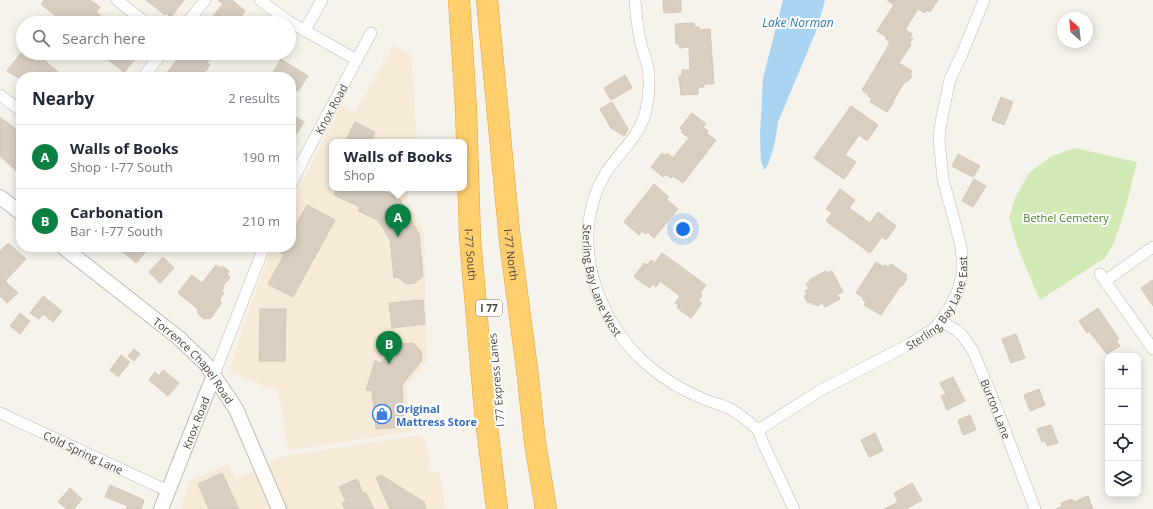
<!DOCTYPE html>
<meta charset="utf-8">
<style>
body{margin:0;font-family:"Open Sans",sans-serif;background:#f6f6f7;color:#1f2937}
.controls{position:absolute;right:12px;bottom:12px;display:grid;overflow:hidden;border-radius:8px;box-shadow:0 2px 10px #0003}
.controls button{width:36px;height:36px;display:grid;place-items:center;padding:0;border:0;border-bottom:1px solid #e0e1e3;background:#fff;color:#1f2937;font:20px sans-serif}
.compass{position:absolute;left:1057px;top:12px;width:36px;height:36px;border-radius:50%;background:#fff;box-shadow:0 2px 10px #0003;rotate:333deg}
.you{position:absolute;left:683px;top:229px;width:14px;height:14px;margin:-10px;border:3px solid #fff;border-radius:50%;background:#1a73e8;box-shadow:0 0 0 6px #1a73e833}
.badge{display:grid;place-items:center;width:26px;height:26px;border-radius:50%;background:#0b8043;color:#fff;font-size:13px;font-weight:700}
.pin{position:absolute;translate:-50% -33px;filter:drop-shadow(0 1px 2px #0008)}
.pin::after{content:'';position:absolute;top:21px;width:14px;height:12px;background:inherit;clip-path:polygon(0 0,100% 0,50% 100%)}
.popup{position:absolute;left:329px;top:139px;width:138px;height:52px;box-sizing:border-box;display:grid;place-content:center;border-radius:8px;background:#fff;filter:drop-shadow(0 1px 3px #0005);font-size:13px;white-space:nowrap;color:#747a83}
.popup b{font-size:15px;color:#1f2937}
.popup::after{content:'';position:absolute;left:50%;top:100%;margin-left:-8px;border:8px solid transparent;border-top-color:#fff}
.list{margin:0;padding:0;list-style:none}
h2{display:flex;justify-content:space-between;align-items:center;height:52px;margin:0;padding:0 16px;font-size:17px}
h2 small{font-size:13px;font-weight:400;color:#747a83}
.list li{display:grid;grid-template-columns:26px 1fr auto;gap:12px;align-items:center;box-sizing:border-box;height:64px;padding:0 16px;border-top:1px solid #e0e1e3}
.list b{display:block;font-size:15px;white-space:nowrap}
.list p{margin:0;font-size:13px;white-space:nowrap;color:#747a83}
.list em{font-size:13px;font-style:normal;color:#747a83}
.icon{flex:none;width:22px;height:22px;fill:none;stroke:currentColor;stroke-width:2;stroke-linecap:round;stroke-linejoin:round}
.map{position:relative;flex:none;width:1153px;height:509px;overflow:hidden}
.search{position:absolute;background:#fff;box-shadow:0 2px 10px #0003;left:16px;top:16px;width:280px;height:44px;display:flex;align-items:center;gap:10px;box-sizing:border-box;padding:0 14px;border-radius:22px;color:#747a83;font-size:15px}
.panel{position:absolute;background:#fff;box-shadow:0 2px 10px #0003;left:16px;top:72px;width:280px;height:180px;border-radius:16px}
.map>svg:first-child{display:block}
.commercial{fill:#f7ead8}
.green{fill:#d2eab5}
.water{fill:#a9d4f2}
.building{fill:#d8cfc1;stroke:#d3c7b4}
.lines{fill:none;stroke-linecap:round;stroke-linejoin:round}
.minor-casing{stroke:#c2bbae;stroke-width:12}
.tertiary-casing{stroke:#c2bbae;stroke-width:16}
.motorway-casing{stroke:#e0a43c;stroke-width:22}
.minor{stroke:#fff;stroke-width:11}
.tertiary{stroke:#fff;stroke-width:14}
.motorway{stroke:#ffcf6e;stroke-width:21}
.labels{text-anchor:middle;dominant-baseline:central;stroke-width:4;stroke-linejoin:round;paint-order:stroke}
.shield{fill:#fff;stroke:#817c74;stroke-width:1}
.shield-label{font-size:10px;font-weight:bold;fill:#4b4439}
.street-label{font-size:11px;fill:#4b4439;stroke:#fff}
.park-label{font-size:11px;fill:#4a7f2a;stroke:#fff}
.shop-label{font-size:11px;font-weight:bold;fill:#366cbe;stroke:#fff;text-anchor:start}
.water-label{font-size:12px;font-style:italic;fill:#2e7ab2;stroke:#fff}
</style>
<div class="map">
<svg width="1153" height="509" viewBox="0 0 1153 509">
<rect width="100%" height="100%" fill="#f6f3ec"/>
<path class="commercial" d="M393,45L411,56L417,142H332V188H410L406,198L424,233L427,361L406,387L412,431L289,451L278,391L229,372L244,324L272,247H291V204L341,105L355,113Z
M420,435L425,441L429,457L428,473L440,472L445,509H181L189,481L228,464L235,480L283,456Z"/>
<path class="green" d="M1075,148L1137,162L1126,206L1114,243L1105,258L1040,300L1019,251L1009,218L1015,198L1030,172L1052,156Z"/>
<path class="water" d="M783,0H825L817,29L778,122C776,138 773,154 766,169H764L761,162L760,135L763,78Z"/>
<path class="building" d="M44,0H90L100,7L96,12L109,23H64L41,4Z
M146,0H184L171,17L166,13L165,15Z
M218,0H232L245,11L235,23H207L223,4Z
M663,0H681V12L664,13Z
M887,0H938L930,12L927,10L925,13L918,9L905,30L912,34L910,37L913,39L909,44L911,45L899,63L912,71L910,75L912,76L907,82L906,81L902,86L893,101L894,102L887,112L870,102L872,99L868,96L869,95L862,90L888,47H887L890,42L886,39L887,37L877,31L894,5Z
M694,23L695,27H699V30L710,29L714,84H704V87H698V94L681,95L679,76L682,75V70H690L689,47L680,48L679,44H676L675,24Z
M21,53H36L64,77H17L7,71Z
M99,53H140L124,72Z
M182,53H215L207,63L210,65L201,77H164Z
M281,59L308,76L298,91L297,90L291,99V77H270Z
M625,75L632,88L611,100L604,88Z
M1001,97L1013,102L1004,125L992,120Z
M612,102L628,129L624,136L611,128L600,109Z
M851,106L878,125L867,141L859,135L845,155L856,162L844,179L814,158Z
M692,113L706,124L703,127L708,131L706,133L716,140L683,183L673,176L671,178L666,174L663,177L651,167L662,153L665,155L667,153L673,158L689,138L681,132L683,130L680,128Z
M291,114L304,122L291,143Z
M0,117L21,133V175L0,156Z
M355,122L375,132L370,142H345Z
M958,154L980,166L973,177L952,166Z
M974,179L986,186L973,207L962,201Z
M654,184L669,197L666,199L678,209L654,238L648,232L646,234L642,231L639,235L624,222Z
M337,188H377L399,198L419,234L423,276L415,283L406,284L398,277L394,278L390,240L378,220L358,211L360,207L334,195Z
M840,189L855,200L849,208L870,223L878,212L896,226L886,240L882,237L870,253L826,221L832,213L826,209Z
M307,205L335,220L293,297L268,284L284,255L281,253L284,247H291V234Z
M8,243L26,259L5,281L18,293L7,303L0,296V251Z
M117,247H150L136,263Z
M662,253L706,285L700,293L702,295L698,301L702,303L691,318L677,308L679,305L675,303L680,296L660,281L656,287L652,284L650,288L634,277L644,263L647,265L651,260L655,263Z
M163,257L174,268L160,283L149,272Z
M876,262L884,267L885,265L889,267L891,264L907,275L905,278L907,279L902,286L901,285L881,315L864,305L866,302L863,300L864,298L856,293Z
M216,265L220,268L222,266L229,271L227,274L230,277L223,286L224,288L221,291L224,293L220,299L221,304L211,318L204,319L198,314V309L178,293L192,275L202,283Z
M826,271L827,273L832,271L843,292L837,294L840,299L825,307L822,303L817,306L816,304L813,305L811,302L808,303L804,296L807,295L805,291L809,289L806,284L810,282L809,280Z
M1153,280V306L1141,288Z
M43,296L62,311L53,322L43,314L39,319L30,313Z
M423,300L425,324L392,328L389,303Z
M1098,308L1119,339L1116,341L1120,346L1107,354L1089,331L1087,333L1079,321Z
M260,309H286L285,361H259Z
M20,313L30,321L20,334L10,326Z
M1016,334L1025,358L1011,363L1002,339Z
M400,340L404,344L413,343L421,351L422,360L402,385L404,427L376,429L372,391L366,390L375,361L381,363Z
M134,349L140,354L134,361L128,356Z
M121,355L130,362L118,377L110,370Z
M163,370L179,383L168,396L149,380L155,372L159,376Z
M953,377L965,401L947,410L941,396L946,394L940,383Z
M1039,389L1045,405L1030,411L1024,395Z
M970,415L976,430L963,435L958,420Z
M1051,425L1058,443L1047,446L1045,441L1042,442L1037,429Z
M875,433L883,451L869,457L861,440Z
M222,473L239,509H209L198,484Z
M381,475L424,502L426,509H390L376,478Z
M357,479L363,493H366L374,509H345L342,503L346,501L339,487Z
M912,483L922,500L906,509H885L898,502L894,493Z
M110,485L144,500L141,509H126L128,506L105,497Z
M70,488L82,499L74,509H67L58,502Z
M1088,496L1093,509H1056L1062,506L1061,503L1072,499L1074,502Z"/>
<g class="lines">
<g class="minor-casing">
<g id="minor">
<path d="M117,0L146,23"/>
<path d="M260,0L288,21L357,60"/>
<path id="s1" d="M635,0C636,13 637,26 640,39C642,49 646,58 648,68C650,82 649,97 646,110C640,138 617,153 604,176C569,237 595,318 645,363C663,379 683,391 706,400C714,403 722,405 729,408C740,414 749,422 758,430"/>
<path d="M187,23L205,0"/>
<path d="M305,30L322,0"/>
<path d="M143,77L162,53"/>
<path d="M0,95L21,111"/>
<path id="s2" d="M291,184L304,158L371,33"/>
<path d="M1100,274L1153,349"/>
<path d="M1105,281L1153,247"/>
<path id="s3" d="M941,321L956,330L962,335L973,351L995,404L1035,509"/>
<path d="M214,375L264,247"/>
<path id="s4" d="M0,413L168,491"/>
<path id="s5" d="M758,430L821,390L910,344L936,327L948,310L957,293L962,275V258L961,247L957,231L943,179L939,139L941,122L950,79L962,54L984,0"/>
<path d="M758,430L763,443L794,509"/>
</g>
</g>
<g class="tertiary-casing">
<g id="tertiary">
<path d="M0,197L21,213"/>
<path id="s6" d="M63,247L179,338L206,364L236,409L279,509"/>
<path id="s7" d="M161,509L214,375"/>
</g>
</g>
<g class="motorway-casing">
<g id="motorway">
<path id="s8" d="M459,0L466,108L470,238L485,411L497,509"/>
<path id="s9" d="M487,0L510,241L527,369L535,443L546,509"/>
</g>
</g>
<use href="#minor" class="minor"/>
<use href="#tertiary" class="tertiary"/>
<use href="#motorway" class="motorway"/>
</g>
<defs>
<g id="shop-ring" transform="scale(1)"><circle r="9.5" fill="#fff" stroke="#3f7fe0" stroke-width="1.5"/><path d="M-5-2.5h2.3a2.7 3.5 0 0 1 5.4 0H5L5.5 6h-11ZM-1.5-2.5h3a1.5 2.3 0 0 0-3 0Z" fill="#3f7fe0"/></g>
</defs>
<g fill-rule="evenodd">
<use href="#shop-ring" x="382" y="414"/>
</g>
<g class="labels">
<rect class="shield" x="476" y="300" width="26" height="16" rx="3"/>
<g class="shield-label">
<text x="489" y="308">I 77</text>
</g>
<g class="street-label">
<text stroke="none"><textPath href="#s2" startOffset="85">Knox Road</textPath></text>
<text stroke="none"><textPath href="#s8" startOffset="255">I-77 South</textPath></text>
<text stroke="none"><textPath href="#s9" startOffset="256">I-77 North</textPath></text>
<text stroke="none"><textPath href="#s1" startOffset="300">Sterling Bay Lane West</textPath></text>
<text stroke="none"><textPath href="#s5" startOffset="227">Sterling Bay Lane East</textPath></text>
<text stroke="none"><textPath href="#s6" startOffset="174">Torrence Chapel Road</textPath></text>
<text transform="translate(496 380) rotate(-95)">I 77 Express Lanes</text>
<text stroke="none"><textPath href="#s3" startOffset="107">Burton Lane</textPath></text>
<text stroke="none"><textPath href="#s7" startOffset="93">Knox Road</textPath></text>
<text stroke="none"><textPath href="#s4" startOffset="92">Cold Spring Lane</textPath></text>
</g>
<g class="park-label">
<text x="1066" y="217">Bethel Cemetery</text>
</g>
<g class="shop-label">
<text x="396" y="408">Original<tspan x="396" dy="13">Mattress Store</tspan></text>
</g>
<g class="water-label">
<text x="798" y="22">Lake Norman</text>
</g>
</g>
</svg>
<div class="controls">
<button>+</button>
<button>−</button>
<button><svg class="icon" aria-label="locate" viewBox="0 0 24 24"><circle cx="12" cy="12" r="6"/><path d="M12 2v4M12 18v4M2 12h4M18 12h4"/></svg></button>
<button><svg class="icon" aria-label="layers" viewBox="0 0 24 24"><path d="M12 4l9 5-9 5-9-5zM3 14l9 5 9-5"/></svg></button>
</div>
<svg class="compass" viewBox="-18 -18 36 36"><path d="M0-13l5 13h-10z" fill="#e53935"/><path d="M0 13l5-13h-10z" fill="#747a83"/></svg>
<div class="you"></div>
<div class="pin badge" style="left:398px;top:237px">A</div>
<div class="popup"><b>Walls of Books</b>Shop</div>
<div class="pin badge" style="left:389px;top:364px">B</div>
<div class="search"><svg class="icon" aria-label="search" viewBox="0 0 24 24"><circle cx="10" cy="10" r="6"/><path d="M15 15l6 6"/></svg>Search here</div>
<section class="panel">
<h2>Nearby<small>2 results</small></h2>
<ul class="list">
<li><span class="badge">A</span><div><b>Walls of Books</b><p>Shop · I-77 South</p></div><em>190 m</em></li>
<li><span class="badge">B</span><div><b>Carbonation</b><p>Bar · I-77 South</p></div><em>210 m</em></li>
</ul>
</section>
</div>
